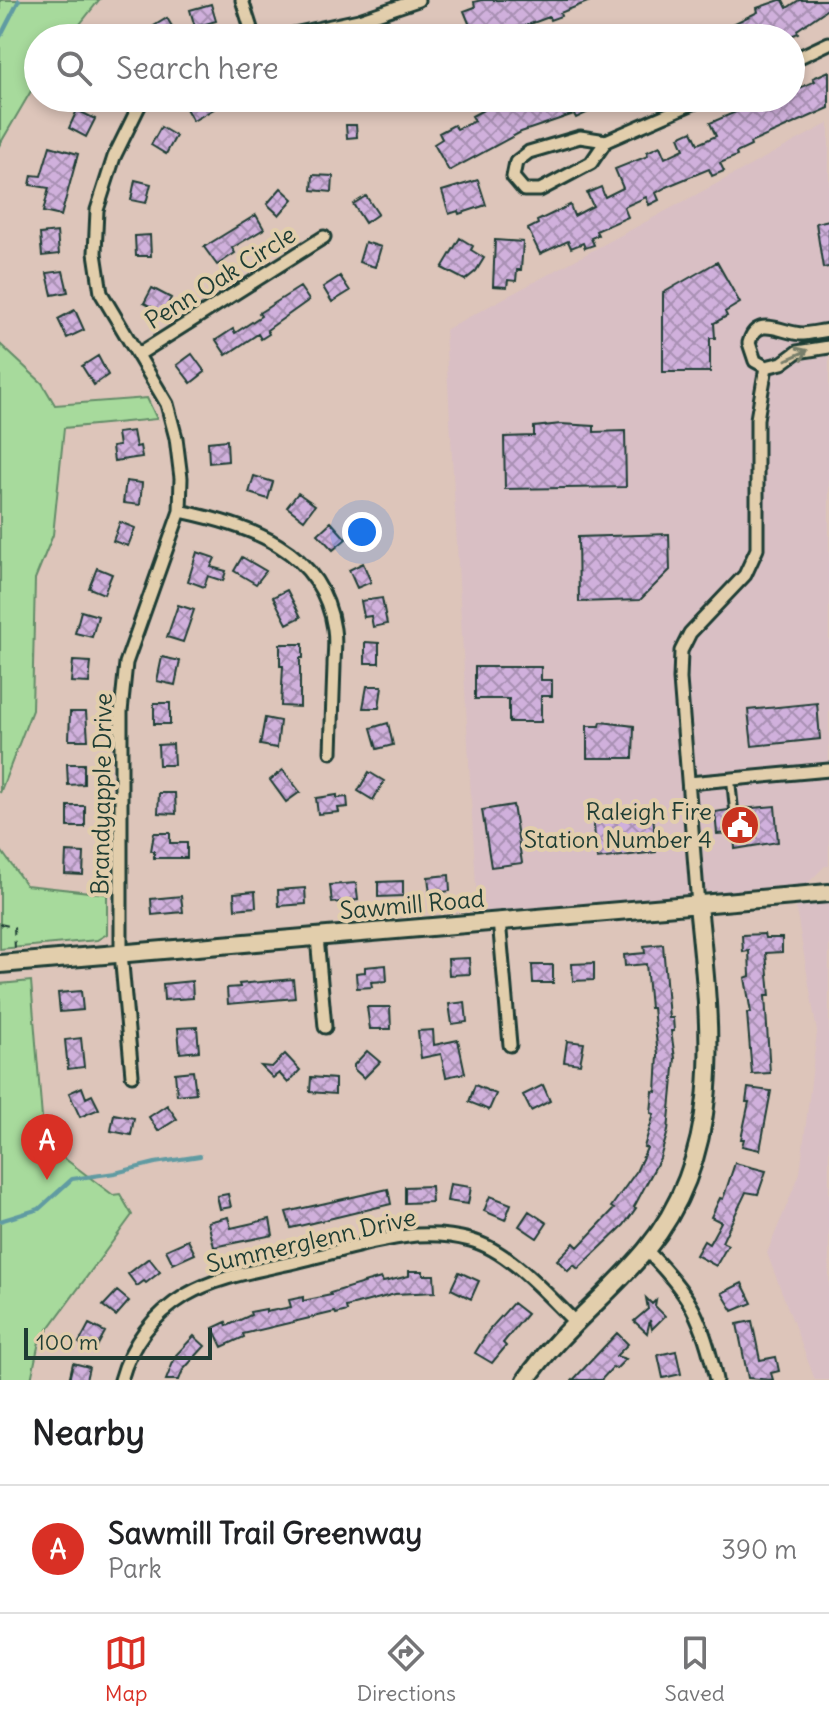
<!DOCTYPE html>
<style>
body{margin:0;font-family:Delius,sans-serif;background:#f6f6f6;color:#202124}
.scale{position:absolute;left:24px;bottom:20px;width:188px;box-sizing:border-box;padding-left:8px;border:4px solid #1f3d34;border-top:0;font-size:22px;line-height:28px;white-space:nowrap;color:#1f3d34;-webkit-text-stroke:6px #e2ceac;paint-order:stroke}
.you{position:absolute;left:362px;top:532px;width:28px;height:28px;margin:-20px;border:6px solid #fff;border-radius:50%;background:#1a73e8;box-shadow:0 0 0 12px #1a73e833}
.badge{display:grid;place-items:center;width:52px;height:52px;border-radius:50%;background:#d93025;color:#fff;font-size:26px;font-weight:700}
.pin{position:absolute;translate:-50% -66px;filter:drop-shadow(0 2px 4px #0008)}
.pin::after{content:'';position:absolute;top:42px;width:28px;height:24px;background:inherit;clip-path:polygon(0 0,100% 0,50% 100%)}
.list{margin:0;padding:0;list-style:none}
h2{display:flex;justify-content:space-between;align-items:center;height:104px;margin:0;padding:0 32px;font-size:34px}
h2 small{font-size:26px;font-weight:400;color:#757577}
.list li{display:grid;grid-template-columns:52px 1fr auto;gap:24px;align-items:center;box-sizing:border-box;height:128px;padding:0 32px;border-top:2px solid #e0e0e0}
.list b{display:block;font-size:30px;white-space:nowrap}
.list p{margin:0;font-size:26px;white-space:nowrap;color:#757577}
.list em{font-size:26px;font-style:normal;color:#757577}
.icon{flex:none;width:44px;height:44px;fill:none;stroke:currentColor;stroke-width:2;stroke-linecap:round;stroke-linejoin:round}
.map{position:relative;flex:none;width:829px;height:1380px;overflow:hidden}
.search{position:absolute;background:#fff;box-shadow:0 4px 12px #0003;left:24px;right:24px;top:24px;height:88px;display:flex;align-items:center;gap:20px;box-sizing:border-box;padding:0 28px;border-radius:44px;color:#757577;font-size:30px}
.sheet{height:232px;background:#fff}
nav{display:flex;justify-content:space-around;align-items:center;box-sizing:border-box;height:112px;border-top:2px solid #e0e0e0;background:#fff;font-size:22px;color:#757577}
nav a{display:grid;justify-items:center;gap:4px}
nav .on{color:#d93025}
.map>svg:first-child{display:block}
.built{fill:#d9bfc4}
.park{fill:#a7da9c;stroke:#638c68;stroke-width:2}
.lines{fill:none;stroke-linecap:round;stroke-linejoin:round}
.stream{stroke:#619ba2;stroke-width:4}
.building{fill:url(#building-cross-hatch);stroke:#1f3d34;stroke-width:2}
.lane-casing{stroke:#1f3d34;stroke-width:12}
.street-casing{stroke:#1f3d34;stroke-width:17}
.secondary-casing{stroke:#1f3d34;stroke-width:22}
.path{stroke:#1f3d34;stroke-width:2;stroke-dasharray:8 6;stroke-linecap:butt}
.lane{stroke:#e2ceac;stroke-width:6}
.street{stroke:#e2ceac;stroke-width:11}
.secondary{stroke:#e2ceac;stroke-width:16}
.oneway{stroke:#777e6a}
.labels{text-anchor:middle;dominant-baseline:central;stroke-width:8;stroke-linejoin:round;paint-order:stroke}
.street-label{font-size:24px;fill:#1f3d34;stroke:#e2ceac}
.poi-label{font-size:24px;fill:#1f3d34;stroke:#e2ceac;text-anchor:end}
</style>
<div class="map">
<svg width="829" height="1380" viewBox="0 0 829 1380">
<defs>
<pattern id="building-cross-hatch" width="8" height="8" patternUnits="userSpaceOnUse" patternTransform="scale(2)"><rect width="8" height="8" fill="#d0b0dc"/><path d="M0 0l8 8M0 8l8-8" fill="none" stroke="#a890b3"/></pattern>
</defs>
<rect width="100%" height="100%" fill="#ddc5ba"/>
<filter id="ink" filterUnits="userSpaceOnUse"><feTurbulence type="fractalNoise" baseFrequency=".0125" numOctaves="2"/><feDisplacementMap in="SourceGraphic" scale="16" xChannelSelector="R" yChannelSelector="G"/><feConvolveMatrix kernelMatrix="1 2 1 2 8 2 1 2 1" color-interpolation-filters="sRGB"/></filter>
<g filter="url(#ink)">
<path class="built" d="M829,123V866H825L795,896L829,898V1380H815L767,1253L800,1173L817,1032L794,896L478,923L445,330Z"/>
<path class="park" d="M0,0H99L69,38H38V79L0,144Z
M0,344L42,383L55,405L147,398L157,419L64,428L53,535L35,579L32,710L0,793Z
M0,849L26,885L107,894V934L97,940L0,949Z
M31,981L44,1143L113,1195L120,1194L132,1215L39,1342L31,1380H0V984Z"/>
<g class="lines">
<path class="stream" d="M0,37L19,0
M0,1221L39,1209L72,1179L115,1173L155,1163L200,1156"/>
</g>
<path class="building" d="M481,0H590V1L560,13L561,16L550,20L549,17L522,27L523,31L512,35L510,30L486,38H475L464,11L475,7L474,2Z
M780,0H783L787,8L799,0H829V8L797,30L798,33L786,38H704L758,12L757,8Z
M211,4L216,21L195,27L190,10Z
M167,18L176,33L168,38H154L149,29Z
M829,71V108L750,143L751,146L736,153L737,156L720,163L724,171L712,176L709,169L668,186L656,193L659,200L649,205L646,197L624,207L628,217L596,231L598,235L591,238L594,245L585,248L583,243L571,248L568,241L540,254L528,229L538,224L537,221L570,205L574,216L593,206L587,193L601,187L605,197L623,188L615,169L648,156L647,152L660,146L665,158L684,149L679,137L692,131L698,144L716,136L710,123L768,98H791V92L815,81L813,78Z
M196,98H207L214,109L193,121L184,105Z
M496,98H522L523,101L530,98H618L576,118L574,114L521,132L449,171L434,144L442,139L439,133L454,125L457,129L475,121L472,116L498,102Z
M619,98H649L624,109Z
M77,110L95,119L86,137L69,128Z
M346,125H356L357,137L347,138Z
M161,127L176,136L166,154L151,145Z
M50,146L78,154L61,216L43,212L49,188L30,185L32,175L41,176Z
M313,175L333,176L332,192L312,190Z
M135,180L151,184L146,203L131,200Z
M478,180L486,205L459,214L458,211L449,214L442,191Z
M281,188L293,199L279,215L267,204Z
M366,196L378,214L365,223L353,204Z
M256,215L264,229L232,248L235,253L217,265L204,247Z
M829,220V267L823,268L816,223Z
M57,232L59,254L42,256L40,234Z
M150,235L151,256H136L135,236Z
M460,238L473,246L471,250L484,258L476,271L465,280L442,268Z
M495,240L523,242L521,270H517L516,281L508,280L507,287L493,286Z
M365,242L381,247L375,267L359,262Z
M717,262L740,303L725,312L727,316L714,323L715,338H710V372H663V293Z
M63,271L68,292L52,295L47,273Z
M340,276L350,291L332,302L323,287Z
M300,287L309,300L267,330L269,334L261,339L258,334L226,355L216,340L233,329L235,333L261,316L259,313Z
M152,288L171,298L163,313L144,303Z
M75,310L84,330L67,338L58,319Z
M192,354L205,372L191,383L177,365Z
M98,356L108,375L94,385L82,366Z
M561,424L594,426V432L625,431L626,487L505,489L504,437L534,436V427Z
M133,431L136,447L140,446L142,457L114,461L112,447L119,446L117,433Z
M227,440L228,461L209,463L208,442Z
M254,476L273,482L268,499L249,493Z
M126,481L142,483L140,505L123,503Z
M298,493L315,505L304,520L287,507Z
M120,522L135,528L128,546L113,541Z
M331,522L346,539L333,550L318,534Z
M669,534L670,570L640,600L579,602L578,537Z
M197,552L215,558L211,567L226,571L223,581L208,576L204,587L188,581Z
M242,557L266,571L256,584L234,571Z
M363,563L371,582L357,588L349,570Z
M97,568L112,574L104,594L89,588Z
M287,590L301,617L287,624L273,597Z
M382,598L387,624L373,627L371,616L364,617L361,601Z
M178,605L194,610L183,642L167,637Z
M81,611L98,616L92,637L75,633Z
M365,642L379,643V663H365Z
M280,644H303V658H300V707L281,706L283,666H280Z
M162,657L180,661L175,685L157,681Z
M73,661L91,662L89,683L71,682Z
M475,667H541V680H552V696H541V722H509V699H475Z
M367,686H382L379,708H363Z
M154,703H170V724H154Z
M817,703L820,739L752,746L748,710Z
M70,712H86L88,740H69Z
M265,718L280,721L277,748L260,745Z
M601,722L634,726L633,758H587V726H600Z
M388,723L393,745L377,749L371,728Z
M173,744L174,765H159L158,745Z
M67,764H84V784L68,785Z
M283,770L300,792L286,802L270,780Z
M369,772L384,781L373,800L358,791Z
M159,793H175L176,814L158,813Z
M337,795V798L347,797L348,807L338,808L339,812L318,814L316,798Z
M513,805L522,863L491,867L482,810Z
M68,806H85V827H68Z
M775,806L778,842L735,849L734,833L717,834L715,812L728,810L734,816L738,814L740,809Z
M653,813L656,852L597,859L593,816Z
M154,833H170V843H187V858H154V851H151Z
M66,852L84,853L83,875L65,874Z
M449,875L450,891L430,894L428,877Z
M403,881V896L378,897V882Z
M356,883L358,900L332,903L330,885Z
M305,888L306,904L279,906L278,890Z
M255,891L256,907L235,909L234,893Z
M181,896L183,912L152,915L151,899Z
M764,934L765,938H782V952L766,953L770,996H765L770,1073L752,1074L747,1013H751L745,978L750,976L749,951L743,952L742,935Z
M663,944L669,1018H673L674,1031H671L675,1058L668,1131L660,1158L634,1207L636,1208L624,1225L578,1269L574,1265L568,1271L557,1260L574,1243L578,1247L614,1209L611,1207L636,1172L647,1148L644,1147L654,1114L651,1113L653,1091L656,1092L658,1055L653,1008H650L646,964L625,966L624,955L645,953L644,946Z
M469,958L470,974L449,975L448,959Z
M594,963V980L573,981L572,964Z
M386,965L387,981L371,982L372,987L357,988L356,973L365,972V967Z
M532,965H553V983H533Z
M293,979L295,998L228,1004L227,988L240,987L239,984Z
M192,981L193,998L164,1000L163,984Z
M81,991L83,1010L60,1012L58,993Z
M465,1002L467,1022L452,1024L449,1004Z
M367,1007H390L391,1029H370Z
M197,1027L199,1051L180,1053L178,1028Z
M433,1030L434,1045L458,1040L465,1073L446,1077L441,1054L421,1058L418,1031Z
M81,1038L84,1067L68,1069L65,1040Z
M567,1041L584,1043L580,1064L564,1062Z
M367,1051L380,1062L364,1078L354,1069V1065Z
M285,1054L300,1070L288,1083L279,1073L273,1078L261,1066L272,1067Z
M193,1071L196,1093L177,1095L175,1073Z
M311,1077L335,1079V1094L310,1092Z
M475,1085L496,1094L489,1110L469,1102Z
M543,1085L550,1101L531,1111L523,1095Z
M82,1087L86,1098L92,1095L99,1109L80,1117L69,1093Z
M748,1088L771,1091L760,1150L742,1146L744,1139H741L749,1102H746Z
M167,1105L177,1119L158,1131L149,1117Z
M114,1114L134,1118L131,1135L111,1131Z
M735,1163L766,1171L758,1194L746,1192L722,1242L728,1245L716,1266L696,1255L704,1241L709,1244L721,1222L711,1217L720,1198L723,1199Z
M450,1184L471,1187L468,1204L447,1201Z
M431,1186L432,1202L405,1203V1187Z
M388,1189L391,1204L291,1228L286,1212Z
M228,1194L231,1207L220,1209L217,1196Z
M490,1196L511,1204L505,1220L484,1211Z
M529,1211L547,1223L537,1238L519,1226Z
M228,1217L231,1228L270,1219L273,1235L214,1247L208,1222Z
M188,1240L195,1254L173,1264L166,1250Z
M149,1258L160,1272L146,1283L144,1281L137,1286L128,1274Z
M409,1271H423V1275H434L435,1292L395,1294L346,1307L347,1311L336,1314L335,1312L243,1334L244,1337L222,1347L213,1328L226,1322L227,1326L251,1315L250,1312L266,1309V1312L291,1307L289,1300L303,1297V1301L331,1295L330,1293L367,1282L381,1278L383,1282L409,1276Z
M459,1272L479,1281L471,1299L451,1289Z
M742,1283L752,1303L733,1311L722,1293Z
M117,1291L129,1301L116,1316L103,1306Z
M646,1298L652,1304L656,1300L655,1306L665,1316L652,1329L650,1320L647,1333L634,1321L648,1309Z
M513,1303L527,1314L503,1343L506,1346L492,1363L475,1353L489,1330Z
M752,1321L760,1360L776,1357L779,1371L771,1373L773,1380L748,1378L737,1324Z
M89,1324L105,1332L94,1352L79,1343Z
M617,1333L628,1344L616,1356L626,1359L616,1369L613,1367L601,1380H573Z
M194,1336L205,1346L183,1370L179,1380H166L176,1355Z
M676,1351L681,1374L663,1378L658,1355Z
M73,1363L89,1367L86,1380H69Z"/>
<g class="lines">
<g class="lane-casing">
<path id="lane" d="M731,780L734,810"/>
</g>
<g class="street-casing">
<path id="street" d="M242,0L254,38
M275,38L359,20L418,0
M791,61L829,43
M606,141L580,137L529,152L516,162L513,177L524,190H540L591,163L606,141L705,98
M829,330C821,331 812,333 803,334C783,334 757,313 749,343L755,361L766,367L782,363L797,352L829,347
M139,354L324,237
M180,511C249,526 322,548 334,629C336,641 334,654 334,666C333,695 332,723 331,752
M689,783L829,770
M698,905L680,679L681,651L690,633L745,575L757,549V419L766,367
M499,920L510,1045
M317,937L325,1027
M132,1075L121,953V712L126,663L180,511L181,478L176,438L167,404L101,293L95,253L97,210L114,157L143,98
M646,1250C690,1294 703,1319 716,1380
M121,1380C131,1344 153,1315 186,1295C220,1275 264,1270 303,1260C340,1251 378,1239 416,1235C434,1234 453,1235 470,1240C509,1250 547,1295 575,1322"/>
</g>
<g class="secondary-casing">
<path id="secondary" d="M0,964L829,893
M526,1380C560,1331 608,1296 646,1250C728,1151 710,1023 698,905"/>
</g>
<path class="path" d="M0,924L14,927L15,950"/>
<use href="#lane" class="lane"/>
<use href="#street" class="street"/>
<use href="#secondary" class="secondary"/>
</g>
<defs><path id="oneway-shaft" d="M-6 0H5M1.5-3L5.5 0L1.5 3" fill="none" stroke-width="1.6" stroke-linecap="round" stroke-linejoin="round" transform="scale(2)"/></defs>
<use class="oneway" href="#oneway-shaft" transform="translate(797 355) rotate(-24)"/>
</g>
<defs>
<g id="civic-disc" transform="scale(2)"><circle r="9.5" fill="#c8321e" stroke="#e2ceac"/><path d="M-.6-6.5H3V-4.5H.6V-3L4-1V1h2V6H-6V1h2V-1L-.6-3ZM-1.2 2.5V6h2.4V2.5Z" fill="#fff"/></g>
</defs>
<g fill-rule="evenodd">
<use href="#civic-disc" x="740" y="825"/>
</g>
<g class="labels">
<g class="street-label">
<text transform="translate(220 277) rotate(-32)">Penn Oak Circle</text>
<text transform="translate(101 794) rotate(-89)">Brandyapple Drive</text>
<text transform="translate(412 904) rotate(-5)">Sawmill Road</text>
<text transform="translate(311 1240) rotate(-13)">Summerglenn Drive</text>
</g>
<g class="poi-label">
<text x="712" y="811">Raleigh Fire<tspan x="712" dy="28">Station Number 4</tspan></text>
</g>
</g>
</svg>
<div class="scale">100 m</div>
<div class="you"></div>
<div class="pin badge" style="left:47px;top:1180px">A</div>
<div class="search"><svg class="icon" aria-label="search" viewBox="0 0 24 24"><circle cx="10" cy="10" r="6"/><path d="M15 15l6 6"/></svg>Search here</div>
</div>
<section class="sheet">
<h2>Nearby<small></small></h2>
<ul class="list">
<li><span class="badge">A</span><div><b>Sawmill Trail Greenway</b><p>Park</p></div><em>390 m</em></li>
</ul>
</section>
<nav>
<a class="on"><svg class="icon" aria-label="map" viewBox="0 0 24 24"><path d="M3 6l6-2 6 2 6-2v14l-6 2-6-2-6 2zM9 4v14M15 6v14"/></svg>Map</a>
<a><svg class="icon" aria-label="directions" viewBox="0 0 24 24"><path d="M12 3l9 9-9 9-9-9zM9 14v-3h6M13 9l2 2-2 2"/></svg>Directions</a>
<a><svg class="icon" aria-label="saved" viewBox="0 0 24 24"><path d="M7 4h10v16l-5-4-5 4z"/></svg>Saved</a>
</nav>
